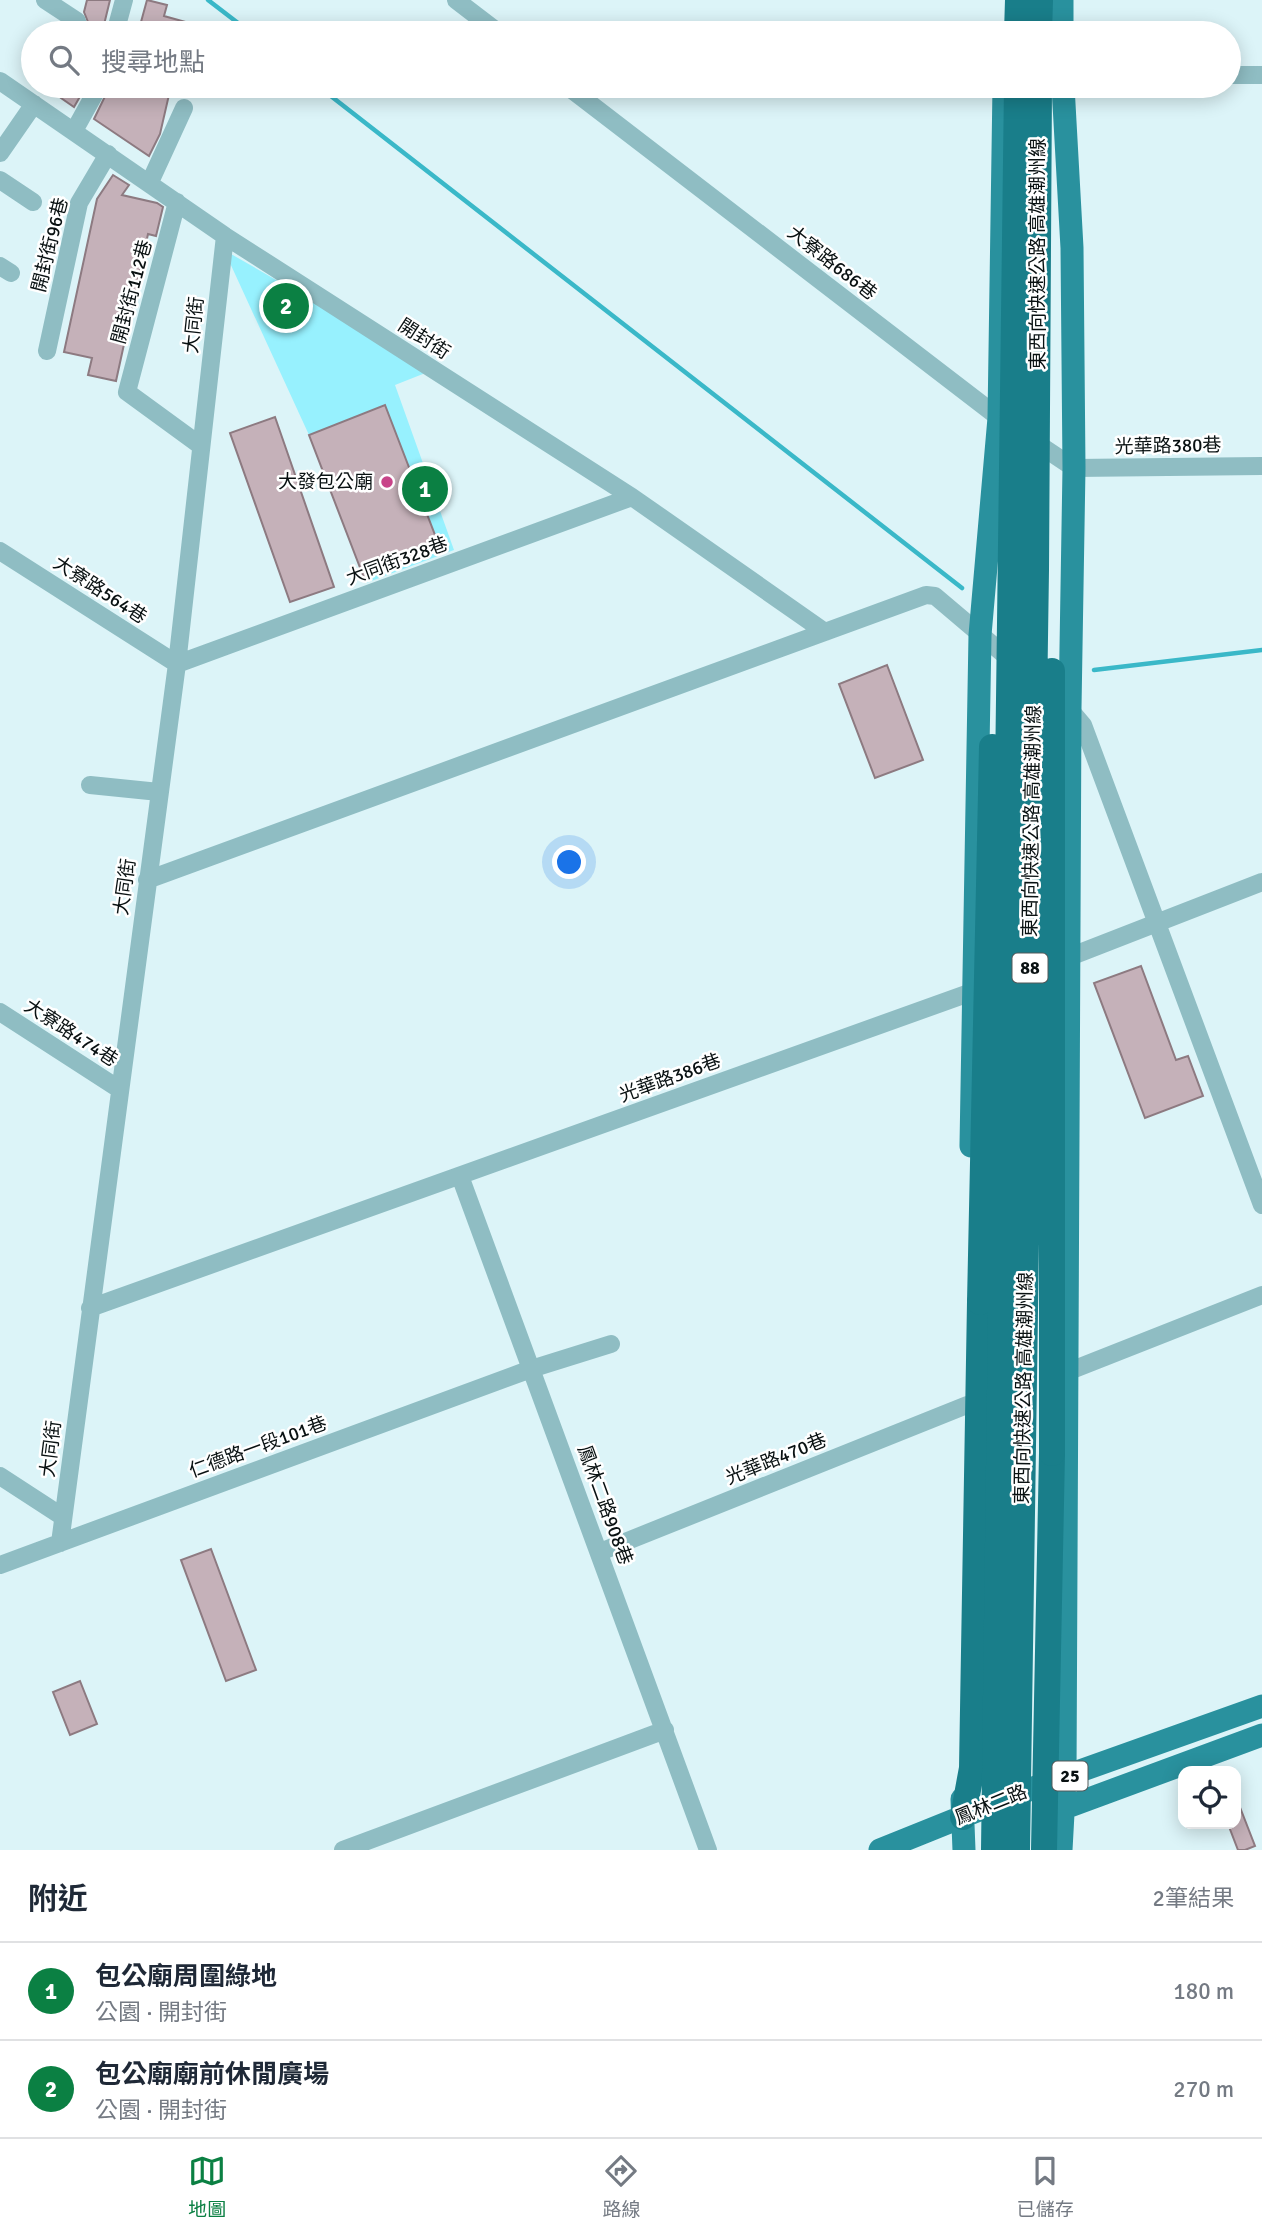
<!DOCTYPE html>
<html lang="zh-TW">
<meta charset="utf-8">
<style>
body{margin:0;font-family:Signika,"Noto Sans TC",sans-serif;background:#f2f2f3;color:#1f2937}
.controls{position:absolute;right:21px;bottom:21px;display:grid;overflow:hidden;border-radius:14px;box-shadow:0 4px 18px #0003}
.controls button{width:63px;height:63px;display:grid;place-items:center;padding:0;border:0;border-bottom:2px solid #e0e1e3;background:#fff;color:#1f2937;font:35px sans-serif}
.you{position:absolute;left:570px;top:863px;width:24px;height:24px;margin:-18px;border:5px solid #fff;border-radius:50%;background:#1a73e8;box-shadow:0 0 0 10px #1a73e833}
.badge{display:grid;place-items:center;width:46px;height:46px;border-radius:50%;background:#0b8043;color:#fff;font-size:23px;font-weight:700}
.pin{position:absolute;translate:-50% -50%;border:4px solid #fff;box-shadow:0 2px 7px #0006}
.list{margin:0;padding:0;list-style:none}
h2{display:flex;justify-content:space-between;align-items:center;height:91px;margin:0;padding:0 28px;font-size:30px}
h2 small{font-size:23px;font-weight:400;color:#747a83}
.list li{display:grid;grid-template-columns:46px 1fr auto;gap:21px;align-items:center;box-sizing:border-box;height:98px;padding:0 28px;border-top:2px solid #e0e1e3}
.list b{display:block;font-size:26px;white-space:nowrap}
.list p{margin:0;font-size:23px;white-space:nowrap;color:#747a83}
.list em{font-size:23px;font-style:normal;color:#747a83}
.icon{flex:none;width:38px;height:38px;fill:none;stroke:currentColor;stroke-width:2;stroke-linecap:round;stroke-linejoin:round}
.map{position:relative;flex:none;width:1262px;height:1850px;overflow:hidden}
.search{position:absolute;background:#fff;box-shadow:0 4px 18px #0003;left:21px;right:21px;top:21px;height:77px;display:flex;align-items:center;gap:18px;box-sizing:border-box;padding:0 24px;border-radius:38px;color:#747a83;font-size:26px}
.sheet{height:287px;background:#fff}
nav{display:flex;justify-content:space-around;align-items:center;box-sizing:border-box;height:98px;border-top:2px solid #e0e1e3;background:#fff;font-size:19px;color:#747a83}
nav a{display:grid;justify-items:center;gap:4px}
nav .on{color:#0b8043}
.map>svg:first-child{display:block}
.green{fill:#97f1fe}
.lines{fill:none;stroke-linecap:round;stroke-linejoin:round}
.stream{stroke:#3ab8c8;stroke-width:4.5}
.building{fill:#c5b1b9;stroke:#8d7a81;stroke-width:2}
.minor{stroke:#8fbdc3;stroke-width:18}
.major{stroke:#29919e;stroke-width:23}
.highway{stroke:#197e8a;stroke-width:26}
.highway-bridge{stroke:#197e8a;stroke-width:26}
.poi-dot{fill:#c84489;stroke:#fff;stroke-width:2.5}
.labels{text-anchor:middle;dominant-baseline:central;stroke-width:5;stroke-linejoin:round;paint-order:stroke}
.shield{fill:#fff;stroke:#535859;stroke-width:2}
.shield-label{font-size:18px;font-weight:bold;fill:#091112}
.street-label{font-size:19px;fill:#091112;stroke:#fff}
.poi-label{font-size:19px;fill:#091112;stroke:#fff;text-anchor:end}
</style>
<div class="map">
<svg width="1262" height="1850" viewBox="0 0 1262 1850">
<rect width="100%" height="100%" fill="#dcf4f8"/>
<path class="green" d="M224,250L433,370L395,385L454,550L366,583L364,578L440,547L385,406L309,435Z"/>
<g class="lines">
<path class="stream" d="M208,0L251,33
M318,86L962,588
M1094,670L1262,650"/>
</g>
<path class="building" d="M87,0H110L102,33H79L88,22L84,12Z
M147,0L167,5L164,16L189,23L186,33H138Z
M69,86H86L74,107L61,98Z
M110,86H171L160,134L149,156L94,119Z
M113,175L129,185L122,195L157,203L163,207L156,236L148,234L116,381L88,375L92,358L64,352L97,199Z
M385,405L440,548L364,578L309,435Z
M275,417L334,587L290,602L230,433Z
M887,665L923,760L875,778L839,684Z
M1141,966L1176,1060L1188,1056L1203,1096L1145,1118L1094,983Z
M211,1549L256,1670L226,1681L181,1560Z
M80,1681L97,1724L70,1735L53,1692Z
M1236,1797L1255,1846L1245,1850H1238L1228,1824H1236Z"/>
<g class="lines">
<path class="minor" d="M45,0L77,21
M456,0L499,33
M115,33L124,0
M1229,75H1262
M0,81L225,236L632,497L825,632
M567,86L1006,423
M74,131L99,86
M0,153L34,104
M0,180L33,202
M150,182L184,108
M177,202L127,392L201,446
M0,266L11,273
M47,351L79,203L108,154
M1032,440L1074,468L1262,466
M0,551L177,664L632,497
M1066,705L1083,725L1262,1205
M90,785L159,792
M147,880L926,595L935,596L1014,663
M1059,961L1262,882
M0,1012L119,1089
M460,1176L708,1850
M90,1308L983,988
M1067,1372L1262,1295
M0,1476L63,1517
M60,1543L177,664L225,236
M600,1552L967,1405
M0,1565L531,1369L611,1344
M343,1850L665,1730"/>
<path class="major" d="M1062,0V33
M971,1146L980,635L999,418L1004,86
M962,1799L964,1850
M1051,1813L1262,1735
M880,1850L1046,1783L1262,1706
M1061,1850L1065,1777L1070,708L1074,468L1072,248L1063,86"/>
<path class="highway" d="M1017,33L1018,0
M1039,33L1040,0
M963,1817L972,1768L980,1302
M1044,1850L1052,1453"/>
<path class="highway-bridge" d="M980,1302L992,747
M1052,1453V671
M994,1850L1017,86
M1017,1850L1036,570L1039,86"/>
</g>
<circle class="poi-dot" cx="387" cy="482" r="7"/>
<g class="labels">
<g class="shield">
<rect x="1012.5" y="953.5" width="35" height="29" rx="5"/>
<rect x="1052.5" y="1761.5" width="35" height="29" rx="5"/>
</g>
<g class="shield-label">
<text x="1030" y="968">88</text>
<text x="1070" y="1776">25</text>
</g>
<g class="street-label">
<text transform="translate(50 245) rotate(-76)">開封街96巷</text>
<text transform="translate(1038 254) rotate(-90)">東西向快速公路 高雄潮州線</text>
<text transform="translate(832 263) rotate(38)">大寮路686巷</text>
<text transform="translate(132 292) rotate(-75)">開封街112巷</text>
<text transform="translate(194 325) rotate(-84)">大同街</text>
<text transform="translate(424 339) rotate(33)">開封街</text>
<text transform="translate(1168 446) rotate(-1)">光華路380巷</text>
<text transform="translate(397 561) rotate(-20)">大同街328巷</text>
<text transform="translate(100 590) rotate(33)">大寮路564巷</text>
<text transform="translate(1032 821) rotate(-89)">東西向快速公路 高雄潮州線</text>
<text transform="translate(125 887) rotate(-82)">大同街</text>
<text transform="translate(71 1033) rotate(33)">大寮路474巷</text>
<text transform="translate(670 1078) rotate(-20)">光華路386巷</text>
<text transform="translate(1024 1388) rotate(-89)">東西向快速公路 高雄潮州線</text>
<text transform="translate(258 1447) rotate(-20)">仁德路一段101巷</text>
<text transform="translate(51 1449) rotate(-83)">大同街</text>
<text transform="translate(776 1459) rotate(-22)">光華路470巷</text>
<text transform="translate(605 1505) rotate(70)">鳳林二路908巷</text>
<text transform="translate(991 1805) rotate(-22)">鳳林二路</text>
</g>
<g class="poi-label">
<text x="373" y="482">大發包公廟</text>
</g>
</g>
</svg>
<div class="controls">
<button><svg class="icon" aria-label="locate" viewBox="0 0 24 24"><circle cx="12" cy="12" r="6"/><path d="M12 2v4M12 18v4M2 12h4M18 12h4"/></svg></button>
</div>
<div class="you"></div>
<div class="pin badge" style="left:425px;top:489px">1</div>
<div class="pin badge" style="left:286px;top:306px">2</div>
<div class="search"><svg class="icon" aria-label="search" viewBox="0 0 24 24"><circle cx="10" cy="10" r="6"/><path d="M15 15l6 6"/></svg>搜尋地點</div>
</div>
<section class="sheet">
<h2>附近<small>2筆結果</small></h2>
<ul class="list">
<li><span class="badge">1</span><div><b>包公廟周圍綠地</b><p>公園 · 開封街</p></div><em>180 m</em></li>
<li><span class="badge">2</span><div><b>包公廟廟前休閒廣場</b><p>公園 · 開封街</p></div><em>270 m</em></li>
</ul>
</section>
<nav>
<a class="on"><svg class="icon" aria-label="map" viewBox="0 0 24 24"><path d="M3 6l6-2 6 2 6-2v14l-6 2-6-2-6 2zM9 4v14M15 6v14"/></svg>地圖</a>
<a><svg class="icon" aria-label="directions" viewBox="0 0 24 24"><path d="M12 3l9 9-9 9-9-9zM9 14v-3h6M13 9l2 2-2 2"/></svg>路線</a>
<a><svg class="icon" aria-label="saved" viewBox="0 0 24 24"><path d="M7 4h10v16l-5-4-5 4z"/></svg>已儲存</a>
</nav>
